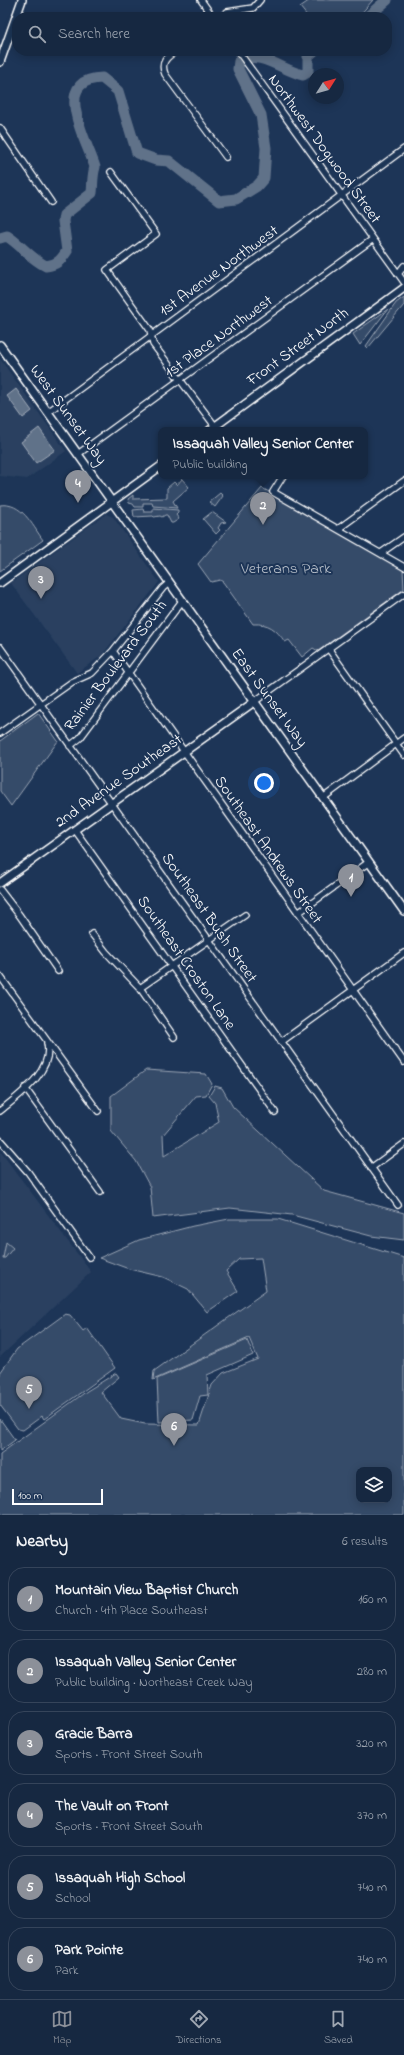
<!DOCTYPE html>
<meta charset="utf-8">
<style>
body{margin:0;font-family:"Indie Flower",sans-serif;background:#1f3048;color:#f1f3f6}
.controls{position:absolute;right:12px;bottom:12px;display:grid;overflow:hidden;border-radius:8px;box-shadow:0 2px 10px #0003}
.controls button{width:36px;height:36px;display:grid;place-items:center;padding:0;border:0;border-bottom:1px solid #35445a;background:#162841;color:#f1f3f6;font:20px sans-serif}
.compass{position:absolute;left:308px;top:68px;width:36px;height:36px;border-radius:50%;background:#162841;box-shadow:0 2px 10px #0003;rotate:53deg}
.scale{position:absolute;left:12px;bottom:10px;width:91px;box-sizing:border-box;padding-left:4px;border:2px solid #fff;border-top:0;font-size:11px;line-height:14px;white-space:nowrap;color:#fff;-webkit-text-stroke:3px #1d3557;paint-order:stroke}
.you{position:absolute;left:264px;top:783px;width:14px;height:14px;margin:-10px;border:3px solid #fff;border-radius:50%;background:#1a73e8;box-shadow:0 0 0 6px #1a73e833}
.badge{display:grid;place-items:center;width:26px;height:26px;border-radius:50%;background:#8c9099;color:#fff;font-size:13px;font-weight:700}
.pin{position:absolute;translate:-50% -33px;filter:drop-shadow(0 1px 2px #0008)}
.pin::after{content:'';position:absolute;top:21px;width:14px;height:12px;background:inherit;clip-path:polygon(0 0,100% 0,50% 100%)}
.popup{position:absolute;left:158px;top:427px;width:210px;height:52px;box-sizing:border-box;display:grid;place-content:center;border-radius:8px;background:#162841;filter:drop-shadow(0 1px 3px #0005);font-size:13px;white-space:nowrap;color:#9ea6b1}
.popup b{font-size:15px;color:#f1f3f6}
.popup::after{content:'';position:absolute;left:50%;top:100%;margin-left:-8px;border:8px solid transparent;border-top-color:#162841}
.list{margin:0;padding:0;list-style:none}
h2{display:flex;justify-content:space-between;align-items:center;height:52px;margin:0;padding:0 16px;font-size:17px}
h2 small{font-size:13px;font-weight:400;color:#9ea6b1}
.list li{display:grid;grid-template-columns:26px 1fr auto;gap:12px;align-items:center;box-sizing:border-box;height:64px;margin:0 8px 8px;padding:0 8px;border:1px solid #35445a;border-radius:16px}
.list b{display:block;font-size:15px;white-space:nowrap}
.list p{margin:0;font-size:13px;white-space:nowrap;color:#9ea6b1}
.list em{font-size:13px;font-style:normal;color:#9ea6b1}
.icon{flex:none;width:22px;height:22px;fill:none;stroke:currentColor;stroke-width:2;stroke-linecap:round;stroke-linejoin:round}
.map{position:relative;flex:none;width:404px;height:1515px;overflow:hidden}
.search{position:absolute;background:#162841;box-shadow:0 2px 10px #0003;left:12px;right:12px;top:12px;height:44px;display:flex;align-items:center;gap:10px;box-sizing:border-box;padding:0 14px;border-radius:16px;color:#9ea6b1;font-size:15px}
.sheet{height:484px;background:#162841}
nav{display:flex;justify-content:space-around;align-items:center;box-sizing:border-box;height:56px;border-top:1px solid #35445a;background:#162841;font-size:11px;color:#9ea6b1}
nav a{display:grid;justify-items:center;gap:2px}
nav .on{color:#8c9099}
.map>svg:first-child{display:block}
.built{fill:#2a4161}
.green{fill:#364b69;stroke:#9aa5b4;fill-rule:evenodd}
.water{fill:#617289;stroke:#a0aab8}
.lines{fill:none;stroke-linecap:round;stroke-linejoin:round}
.river{stroke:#617289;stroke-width:11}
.street-casing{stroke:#fff;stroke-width:8}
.secondary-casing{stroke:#fff;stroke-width:10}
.street{stroke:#1d3557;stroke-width:5.5}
.secondary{stroke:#1d3557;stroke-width:7}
.labels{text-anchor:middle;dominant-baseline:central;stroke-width:4;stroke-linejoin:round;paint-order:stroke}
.street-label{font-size:16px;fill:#fff;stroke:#1d3557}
.park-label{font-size:16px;fill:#b9c0ca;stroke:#1d3557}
</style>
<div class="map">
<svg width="404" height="1515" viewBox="0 0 404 1515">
<rect width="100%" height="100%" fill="#1d3557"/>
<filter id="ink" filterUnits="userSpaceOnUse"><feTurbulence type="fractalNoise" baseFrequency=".025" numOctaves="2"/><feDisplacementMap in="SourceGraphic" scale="8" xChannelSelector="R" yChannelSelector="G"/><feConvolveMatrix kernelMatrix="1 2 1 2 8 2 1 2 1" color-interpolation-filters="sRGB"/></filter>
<g filter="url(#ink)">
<path class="built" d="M0,359L66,451L27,479L0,476Z
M106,514L113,517L159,582L102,655L77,673L11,583Z
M0,1151L91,1272L0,1357Z"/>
<path class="green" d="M310,0H373L358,17H308L300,7Z
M404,297V305L368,348L366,346L396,303Z
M388,309L360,345L353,334Z
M182,479L189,487L173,501L177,508L153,506L152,503H143V507H135L133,504L129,503L128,499L133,495V499L167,498V488L174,482L177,485Z
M262,488L371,549L403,570L404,589L318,651L313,648L302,657L289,640L285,642C276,629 269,623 253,624L223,582L220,580L211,582L198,564Z
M220,493L223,496L215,507L209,502Z
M0,505C22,502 32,525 43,540L0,571Z
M153,508L178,510V513L176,515L179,519L173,523H171L167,515H165L162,517L160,516L154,517L153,516L134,517L133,510L143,509L144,512H153Z
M212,512L226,522L221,523L218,528L220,530L216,534L203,519Z
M38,713L58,741L11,806L0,791V741Z
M146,1070L206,1074L212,1084L206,1095L196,1096L163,1135L164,1156L219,1122L215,1103L209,1096L215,1086L222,1088L233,1107L324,1191L404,1213V1240L371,1236L292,1215L230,1208L153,1218L150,1187L136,1161L111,1131V1096Z
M229,1219H278L404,1258V1515H0V1454L87,1391L116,1373L119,1377L101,1392L121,1419L145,1424L199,1425L212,1385L223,1373L258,1359L249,1338L153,1380L154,1371L266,1291L261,1258L239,1259L226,1271L238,1291L207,1312L188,1289L163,1277L129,1269L99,1258L139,1240L193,1226ZM359,1470H389V1500H359Z
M6,1242L13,1248L5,1258H3Z
M65,1314L70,1315L83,1331L87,1328L115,1368L44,1419L42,1416L23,1430L18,1429L0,1405V1373L17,1349Z
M247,1340L253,1355L207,1375L208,1395L200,1396L193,1420L159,1422L157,1379Z
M0,1419L15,1440L0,1451Z"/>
<path class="water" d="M16,389L32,411L23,418L7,396Z
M39,428L55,450L36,463L21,442Z"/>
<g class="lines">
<path class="river" d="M367,17L387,0
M0,238L7,236C21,245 31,259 46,266C57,265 61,260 67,251L63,221L64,215L92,193C93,184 92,176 95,167C87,141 50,79 102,78L118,91L137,153L156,160L169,161L219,201L236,199L257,186L264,178L266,148L261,115L238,69L239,61C260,49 283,71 303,75L308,72V56L314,51"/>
<g class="street-casing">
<path id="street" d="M201,0L213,17
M221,17L227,12L253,8L260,0
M176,51C167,57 160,62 165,74L226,157
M238,51L404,282
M0,128L51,202
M111,172L156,234L107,270L150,330L153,344L215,426
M398,274L404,266
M48,412L404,149
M78,454L373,239
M283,476L273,492L404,567
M338,529L404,481
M381,553L404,537
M0,647L398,1205
M328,648L404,755
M113,651L404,1062
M254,702L404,594
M0,733L72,682L92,673L113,651L163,588L169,583
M70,746L80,738L182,601
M323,798L404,738
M75,830L275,1112
M0,890L20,916L58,971
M298,913L369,862
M92,934L106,952L140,988L174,1037
M0,976L98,1111
M140,988L245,915
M281,1042L404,953
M25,1088L100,1192
M0,1111C19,1095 54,1071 47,1043
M0,1140L28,1172L89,1257
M371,1168L404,1144"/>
</g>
<g class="secondary-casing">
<path id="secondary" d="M0,62L22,0
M0,345L404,911
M210,430L404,288
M0,583L161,466
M0,883L254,702"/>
</g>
<use href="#street" class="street"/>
<use href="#secondary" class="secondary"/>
</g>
</g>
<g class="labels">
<g class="street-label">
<text transform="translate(324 149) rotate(54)">Northwest Dogwood Street</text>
<text transform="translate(219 271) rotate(-36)">1st Avenue Northwest</text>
<text transform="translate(219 337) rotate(-36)">1st Place Northwest</text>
<text transform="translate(298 347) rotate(-36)">Front Street North</text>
<text transform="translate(68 415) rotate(54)">West Sunset Way</text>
<text transform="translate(116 666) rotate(-53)">Rainier Boulevard South</text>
<text transform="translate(269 698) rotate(54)">East Sunset Way</text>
<text transform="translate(119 781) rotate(-35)">2nd Avenue Southeast</text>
<text transform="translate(268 850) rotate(55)">Southeast Andrews Street</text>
<text transform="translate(209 918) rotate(55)">Southeast Bush Street</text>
<text transform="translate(186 963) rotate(55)">Southeast Croston Lane</text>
</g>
<g class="park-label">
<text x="286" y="569">Veterans Park</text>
</g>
</g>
</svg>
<div class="controls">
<button><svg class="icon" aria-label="layers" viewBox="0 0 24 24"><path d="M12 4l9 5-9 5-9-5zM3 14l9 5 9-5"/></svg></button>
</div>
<svg class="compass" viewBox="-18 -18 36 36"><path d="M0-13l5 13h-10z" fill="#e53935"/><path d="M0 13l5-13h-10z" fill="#9ea6b1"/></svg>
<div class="scale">100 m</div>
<div class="you"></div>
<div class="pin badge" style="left:351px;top:897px">1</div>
<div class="pin badge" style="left:263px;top:525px">2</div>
<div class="popup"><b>Issaquah Valley Senior Center</b>Public building</div>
<div class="pin badge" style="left:41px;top:599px">3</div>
<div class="pin badge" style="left:78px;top:503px">4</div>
<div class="pin badge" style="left:29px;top:1409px">5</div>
<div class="pin badge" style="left:174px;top:1446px">6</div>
<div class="search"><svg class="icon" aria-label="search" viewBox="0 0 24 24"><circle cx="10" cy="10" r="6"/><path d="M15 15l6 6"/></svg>Search here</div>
</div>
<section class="sheet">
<h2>Nearby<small>6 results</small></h2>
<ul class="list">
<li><span class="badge">1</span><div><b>Mountain View Baptist Church</b><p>Church · 4th Place Southeast</p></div><em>160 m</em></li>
<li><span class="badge">2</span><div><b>Issaquah Valley Senior Center</b><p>Public building · Northeast Creek Way</p></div><em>280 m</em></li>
<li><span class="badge">3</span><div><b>Gracie Barra</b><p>Sports · Front Street South</p></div><em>320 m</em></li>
<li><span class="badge">4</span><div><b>The Vault on Front</b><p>Sports · Front Street South</p></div><em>370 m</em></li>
<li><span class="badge">5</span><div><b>Issaquah High School</b><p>School</p></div><em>740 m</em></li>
<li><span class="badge">6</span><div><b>Park Pointe</b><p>Park</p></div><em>740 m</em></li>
</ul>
</section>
<nav>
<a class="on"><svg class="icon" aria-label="map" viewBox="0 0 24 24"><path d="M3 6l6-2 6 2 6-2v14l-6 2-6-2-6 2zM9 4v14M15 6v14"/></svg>Map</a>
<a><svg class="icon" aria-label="directions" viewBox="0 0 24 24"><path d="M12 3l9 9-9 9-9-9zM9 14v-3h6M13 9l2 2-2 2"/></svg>Directions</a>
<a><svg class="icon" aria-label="saved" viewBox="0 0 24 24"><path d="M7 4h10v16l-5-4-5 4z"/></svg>Saved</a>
</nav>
